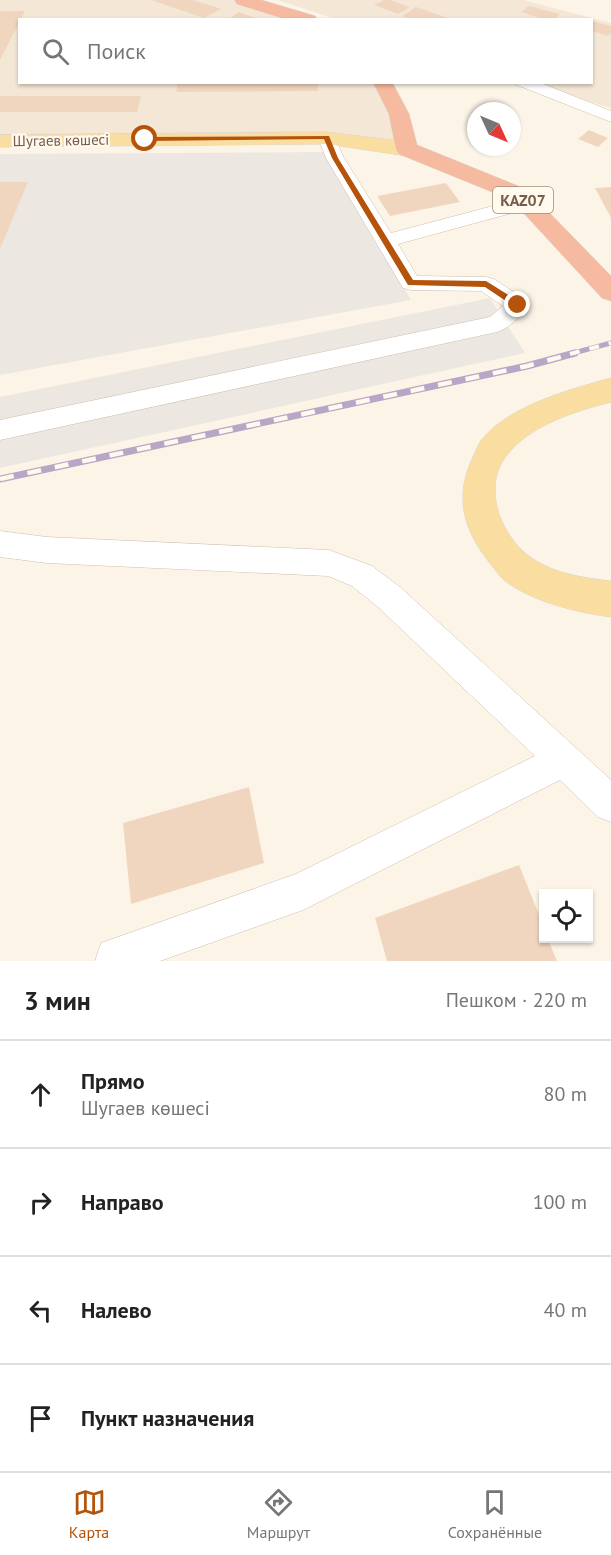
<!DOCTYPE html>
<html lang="ru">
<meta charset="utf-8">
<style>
body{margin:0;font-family:"PT Sans",sans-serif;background:#f6f6f6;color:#222}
.controls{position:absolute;right:18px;bottom:18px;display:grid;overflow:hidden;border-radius:0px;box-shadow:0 2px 4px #0004}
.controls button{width:54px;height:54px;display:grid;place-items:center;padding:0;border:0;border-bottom:2px solid #e0e0e0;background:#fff;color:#222;font:30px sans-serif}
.compass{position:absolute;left:467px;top:102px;width:54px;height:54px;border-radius:50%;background:#fff;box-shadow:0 2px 4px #0004;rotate:134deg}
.stop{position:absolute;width:18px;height:18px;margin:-14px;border:4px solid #b45309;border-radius:50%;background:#fff}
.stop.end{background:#b45309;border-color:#fff;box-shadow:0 2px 6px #0008}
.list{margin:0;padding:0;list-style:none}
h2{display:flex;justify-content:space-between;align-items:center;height:78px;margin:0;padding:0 24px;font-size:26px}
h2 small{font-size:20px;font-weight:400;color:#767676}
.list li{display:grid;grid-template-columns:39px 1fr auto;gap:18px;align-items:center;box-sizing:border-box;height:108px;padding:0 24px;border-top:2px solid #e0e0e0}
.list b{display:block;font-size:22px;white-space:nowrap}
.list p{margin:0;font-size:20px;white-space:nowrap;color:#767676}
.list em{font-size:20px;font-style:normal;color:#767676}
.icon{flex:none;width:33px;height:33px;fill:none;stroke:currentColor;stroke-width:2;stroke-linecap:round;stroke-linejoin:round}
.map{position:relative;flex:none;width:611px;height:961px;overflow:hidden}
.search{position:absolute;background:#fff;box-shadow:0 2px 4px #0004;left:18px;right:18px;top:18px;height:66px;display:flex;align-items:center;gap:15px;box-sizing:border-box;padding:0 21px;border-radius:0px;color:#767676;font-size:22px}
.sheet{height:510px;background:#fff}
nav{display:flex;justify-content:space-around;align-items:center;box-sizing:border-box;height:84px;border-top:2px solid #e0e0e0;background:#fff;font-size:16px;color:#767676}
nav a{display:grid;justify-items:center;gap:3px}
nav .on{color:#b45309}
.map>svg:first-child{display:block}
.residential{fill:#f4e7d5}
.industrial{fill:#ede7e1}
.building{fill:#f1d6bf}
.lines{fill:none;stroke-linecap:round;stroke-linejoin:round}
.minor-casing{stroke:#cebdad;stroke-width:1}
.major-casing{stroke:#dbd5d0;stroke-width:1}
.highway-casing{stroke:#dbd5d0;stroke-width:1}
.minor{fill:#fff;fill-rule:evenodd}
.major{fill:#f9dda1;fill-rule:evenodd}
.highway{fill:#f5ba9f;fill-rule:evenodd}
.rail-far1-casing{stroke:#b9a5c6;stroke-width:5}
.rail-casing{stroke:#b9a5c6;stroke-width:7}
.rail-far1{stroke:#fff9ee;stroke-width:4;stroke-dasharray:10;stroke-linecap:butt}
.rail{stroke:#fff9ee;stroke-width:4.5;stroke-dasharray:14;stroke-linecap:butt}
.route{fill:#b45309}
.labels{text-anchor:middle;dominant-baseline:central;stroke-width:4.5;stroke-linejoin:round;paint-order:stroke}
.far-street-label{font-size:15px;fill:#765d4b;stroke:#fff9ee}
.shield{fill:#fff9ee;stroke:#9f8c7c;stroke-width:1.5}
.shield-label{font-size:16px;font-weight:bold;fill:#765d4b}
</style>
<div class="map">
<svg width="611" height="961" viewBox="0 0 611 961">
<rect width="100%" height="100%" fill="#fcf5e7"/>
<path class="residential" d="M0,0H244L309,19L20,20V82L382,83L407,149L358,141L0,139Z
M278,0H523L611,23V108L531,83L592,82V20L335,19Z"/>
<path class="industrial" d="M327,152L411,300L0,375V154Z
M490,298L525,353L0,468V397Z"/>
<path class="building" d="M151,0H193L221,9L204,18Z
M384,0H390L410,7L398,14L374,5Z
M529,6L560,14L554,20H546L521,12Z
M416,7L451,19V20H412L402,16Z
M0,11H25L0,60Z
M239,12L258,19V20H227Z
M592,21L611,26V33L608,36L592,31Z
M178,82H318V91L176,92Z
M0,96H141L137,112H0Z
M589,130L608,138L598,147L578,139Z
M0,182H28L0,249Z
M446,183L460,202L390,216L377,196Z
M611,187V218L595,188Z
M249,787L264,863L131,904L123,823Z
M519,865L544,927V939H548L557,961H387L375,918Z"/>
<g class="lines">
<g class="minor-casing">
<path id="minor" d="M515,82H538L611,111V122L517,85Z
M327,133L333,134L344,158L391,233L527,197L534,199L537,203L534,207L398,244L417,276L486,277L494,279L526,300L529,305C522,316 509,328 497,332L0,440V420L490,317L503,306L481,291L411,290L403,288L326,158L318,138L321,134Z
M0,531L47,537L329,550L372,566L400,587L611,780V822L598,817L560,780L303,910L160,961H95L101,943L296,874L535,756L378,607L352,586L328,576L47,563L0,557Z"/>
</g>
<g class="major-casing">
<path id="major" d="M327,132L407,142L415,144L418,149L415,154L407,156L327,144L0,147V135Z
M611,378V402C576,411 530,425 507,455C481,487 501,538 533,559C556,574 584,578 611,581V617C576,612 537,603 508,583C500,578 495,569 489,562C463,529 454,496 473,457C476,450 479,442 484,437C512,405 571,389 611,378Z"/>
</g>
<g class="highway-casing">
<path id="highway" d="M235,0H261L315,16L317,20H289L237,4Z
M373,82H392L409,114L417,145L518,186L535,198L611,276V301L602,298L519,208L502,196L399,154L396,149L389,114Z"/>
</g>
<use href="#minor" class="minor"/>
<use href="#major" class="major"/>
<use href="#highway" class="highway"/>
<g class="rail-far1-casing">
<path id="rail-far1" d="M570,354L611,343"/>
</g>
<g class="rail-casing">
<path id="rail" d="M0,479L527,366L575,353"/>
</g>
<use href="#rail-far1" class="rail-far1"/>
<use href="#rail" class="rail"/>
</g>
<path class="route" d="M329,136L338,158L413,280L486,281L521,303V307H515L485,287L408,285L332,158L324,139L145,141L142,139L145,137Z"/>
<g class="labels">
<g class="far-street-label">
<text transform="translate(61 140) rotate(-1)">Шугаев көшесі</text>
</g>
<rect class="shield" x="493" y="187" width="60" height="26" rx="4.5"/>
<g class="shield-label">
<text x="523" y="200">KAZ07</text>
</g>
</g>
</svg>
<div class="controls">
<button><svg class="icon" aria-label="locate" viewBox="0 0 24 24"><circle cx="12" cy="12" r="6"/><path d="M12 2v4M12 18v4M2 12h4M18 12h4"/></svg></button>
</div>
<svg class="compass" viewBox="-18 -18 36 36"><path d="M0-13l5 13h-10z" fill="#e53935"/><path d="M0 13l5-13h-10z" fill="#767676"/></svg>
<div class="stop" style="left:145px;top:139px"></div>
<div class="stop end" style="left:518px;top:305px"></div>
<div class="search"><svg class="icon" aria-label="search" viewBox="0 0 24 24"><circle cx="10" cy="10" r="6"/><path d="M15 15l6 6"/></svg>Поиск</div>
</div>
<section class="sheet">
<h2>3 мин<small>Пешком · 220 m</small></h2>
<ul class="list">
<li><svg class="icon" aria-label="ahead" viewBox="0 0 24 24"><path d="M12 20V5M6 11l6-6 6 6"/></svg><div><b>Прямо</b><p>Шугаев көшесі</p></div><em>80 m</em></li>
<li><svg class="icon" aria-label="right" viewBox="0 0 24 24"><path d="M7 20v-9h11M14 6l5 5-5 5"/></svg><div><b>Направо</b></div><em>100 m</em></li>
<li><svg class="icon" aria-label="left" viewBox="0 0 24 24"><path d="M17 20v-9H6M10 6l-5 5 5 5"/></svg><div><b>Налево</b></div><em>40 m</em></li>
<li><svg class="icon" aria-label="arrive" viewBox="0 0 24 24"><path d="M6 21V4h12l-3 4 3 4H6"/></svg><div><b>Пункт назначения</b></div></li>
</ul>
</section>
<nav>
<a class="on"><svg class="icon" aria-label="map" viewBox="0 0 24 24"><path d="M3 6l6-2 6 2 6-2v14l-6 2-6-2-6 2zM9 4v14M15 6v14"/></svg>Карта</a>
<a><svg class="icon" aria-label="directions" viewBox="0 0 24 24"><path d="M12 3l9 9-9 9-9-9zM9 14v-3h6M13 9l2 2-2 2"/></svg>Маршрут</a>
<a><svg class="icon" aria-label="saved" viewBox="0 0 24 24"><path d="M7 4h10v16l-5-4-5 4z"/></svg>Сохранённые</a>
</nav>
